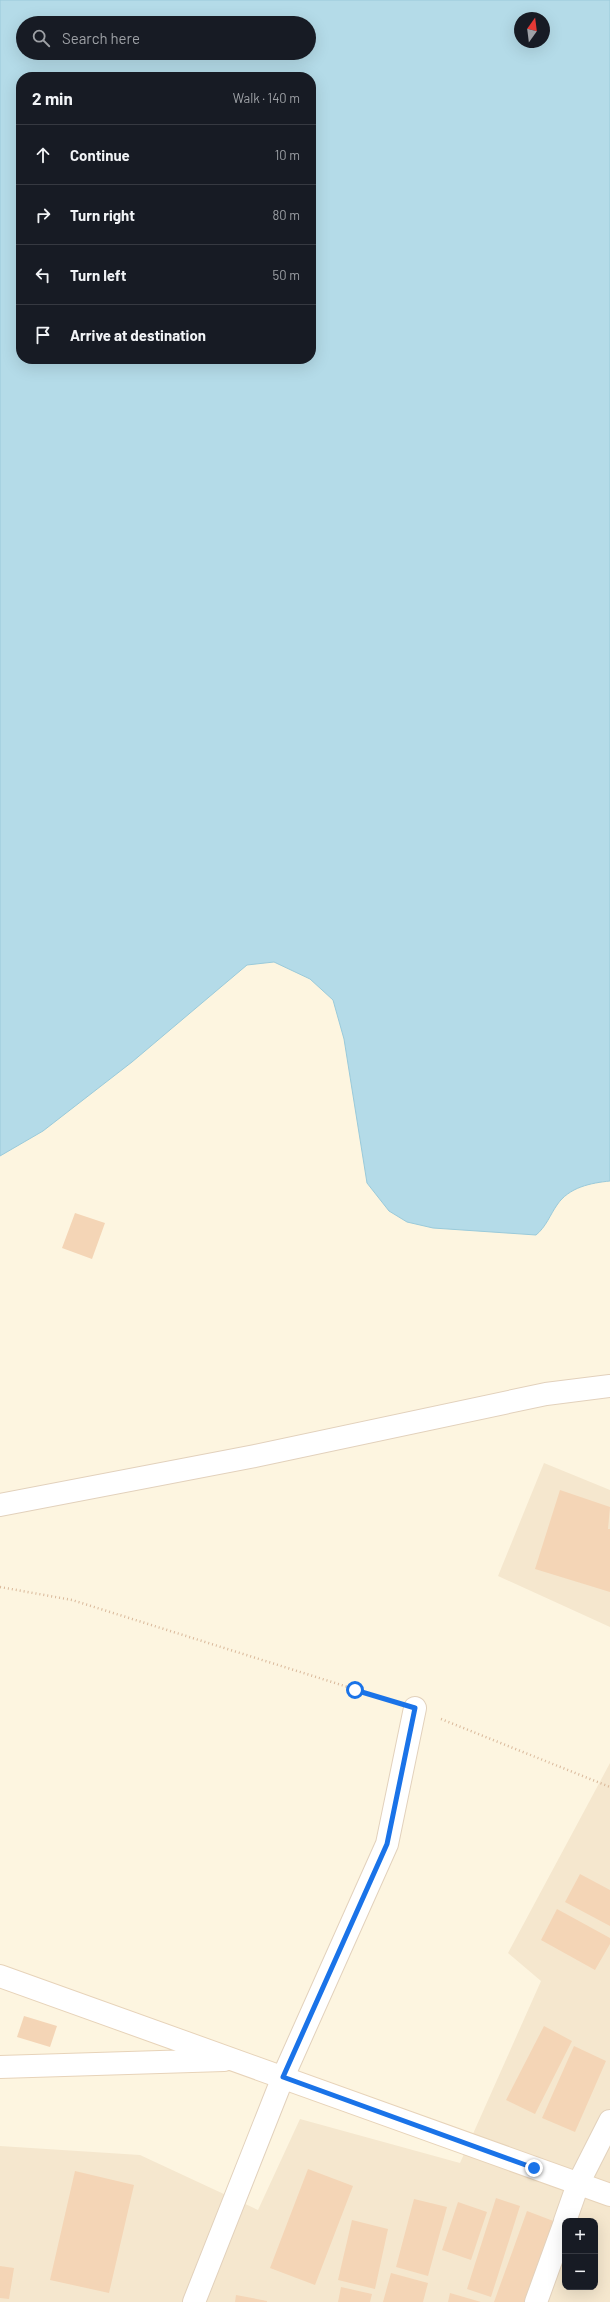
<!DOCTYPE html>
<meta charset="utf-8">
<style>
body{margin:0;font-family:Barlow,sans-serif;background:#242831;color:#f1f3f6}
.controls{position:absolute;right:12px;bottom:12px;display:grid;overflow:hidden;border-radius:8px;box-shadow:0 4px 16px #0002}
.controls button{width:36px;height:36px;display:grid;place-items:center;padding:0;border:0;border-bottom:1px solid #363941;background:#171b24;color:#f1f3f6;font:20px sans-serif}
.compass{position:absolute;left:514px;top:12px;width:36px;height:36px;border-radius:50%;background:#171b24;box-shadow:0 4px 16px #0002;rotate:14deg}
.stop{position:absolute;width:12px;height:12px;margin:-9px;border:3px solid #1a73e8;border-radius:50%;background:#fff}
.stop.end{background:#1a73e8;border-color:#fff;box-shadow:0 1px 4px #0008}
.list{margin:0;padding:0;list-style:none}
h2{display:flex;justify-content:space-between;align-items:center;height:52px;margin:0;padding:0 16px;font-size:17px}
h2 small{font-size:13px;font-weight:400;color:#9ea1a6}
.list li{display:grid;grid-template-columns:26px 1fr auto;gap:12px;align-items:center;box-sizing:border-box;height:60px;padding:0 16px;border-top:1px solid #363941}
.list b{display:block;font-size:15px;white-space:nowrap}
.list em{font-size:13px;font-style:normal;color:#9ea1a6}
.icon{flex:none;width:22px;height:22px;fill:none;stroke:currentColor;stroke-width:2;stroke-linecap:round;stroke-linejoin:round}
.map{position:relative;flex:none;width:610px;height:2302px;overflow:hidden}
.search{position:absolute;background:#171b24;box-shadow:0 4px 16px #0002;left:16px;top:16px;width:300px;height:44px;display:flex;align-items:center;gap:10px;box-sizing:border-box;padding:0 14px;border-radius:22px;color:#9ea1a6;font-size:15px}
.panel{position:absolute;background:#171b24;box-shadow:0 4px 16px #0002;left:16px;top:72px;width:300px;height:292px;border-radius:16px}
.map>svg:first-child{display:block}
.residential{fill:#f5e7ce;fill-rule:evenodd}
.water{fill:#b4dbe8;stroke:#9acada;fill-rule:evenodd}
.building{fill:#f4d5b6}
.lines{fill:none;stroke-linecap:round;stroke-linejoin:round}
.minor-casing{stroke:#e2d1bc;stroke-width:24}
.secondary-casing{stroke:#e7d3b9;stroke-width:24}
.path{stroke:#d9b89a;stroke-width:2.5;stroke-dasharray:1 3;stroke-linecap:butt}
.minor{stroke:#fff;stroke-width:22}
.secondary{stroke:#fff;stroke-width:22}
.route{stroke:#1a73e8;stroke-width:5}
</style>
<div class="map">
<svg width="610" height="2302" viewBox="0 0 610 2302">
<rect width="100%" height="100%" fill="#fdf5e0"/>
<path class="residential" d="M544,1463L610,1490V1627L498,1576Z
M610,1763V2302H0V2146L140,2155L258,2210L300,2119L460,2163L541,1981L508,1953ZM565,2221H595V2287H565Z"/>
<path class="water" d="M0,0H610V1181C591,1183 569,1187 557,1205C550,1215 546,1227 536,1235L433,1228L407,1222L389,1211L367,1183L344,1039L333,1000L310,979L274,962L247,965L132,1062L43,1131L0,1156ZM520,18H544V42H520ZM23,23H309V53H23ZM21,77H311V359H21Z"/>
<path class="building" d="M75,1213L105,1223L92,1259L62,1248Z
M560,1490L610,1507L608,1529H610V1592L535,1569Z
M580,1874L610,1890V1926L565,1902Z
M557,1909L610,1938V1944L595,1970L541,1940Z
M24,2016L57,2026L50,2047L17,2037Z
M544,2026L572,2041L535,2114L506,2100Z
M574,2046L606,2061L575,2132L542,2118Z
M308,2169L353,2186L315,2285L270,2268Z
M75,2171L134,2185L109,2293L50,2280Z
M496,2198L520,2206L491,2297L467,2289Z
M414,2199L447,2207L428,2276L396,2267Z
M458,2202L487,2212L471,2260L442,2250Z
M527,2211L556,2222L528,2302H494Z
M352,2220L388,2229L375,2289L338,2280Z
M0,2266L14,2268L9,2299L0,2298Z
M391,2273L428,2283L423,2302H383Z
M341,2287L372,2294L370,2302H338Z
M450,2293L481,2302H448Z
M236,2295L267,2301V2302H235Z"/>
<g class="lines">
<g class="minor-casing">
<path id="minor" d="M0,1505L255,1456L546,1394L610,1386
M565,2221L578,2184L610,2121
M194,2302L283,2077L387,1844L415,1708
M536,2302L565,2222"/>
</g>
<g class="secondary-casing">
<path id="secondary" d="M0,1976L610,2195
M0,2067L224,2060"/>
</g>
<path class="path" d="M0,1587L72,1600L389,1700
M441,1719L610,1787"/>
<use href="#minor" class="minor"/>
<use href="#secondary" class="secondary"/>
</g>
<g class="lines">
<path class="route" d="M355,1690L415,1708L387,1844L283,2077L534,2168"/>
</g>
</svg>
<div class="controls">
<button>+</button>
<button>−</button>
</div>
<svg class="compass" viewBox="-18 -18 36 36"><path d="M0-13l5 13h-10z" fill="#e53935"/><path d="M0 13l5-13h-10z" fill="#9ea1a6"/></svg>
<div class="stop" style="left:355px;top:1690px"></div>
<div class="stop end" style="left:534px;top:2168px"></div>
<div class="search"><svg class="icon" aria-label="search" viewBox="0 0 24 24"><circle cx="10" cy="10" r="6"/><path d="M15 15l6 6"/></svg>Search here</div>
<section class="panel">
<h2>2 min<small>Walk · 140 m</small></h2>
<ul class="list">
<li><svg class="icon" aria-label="ahead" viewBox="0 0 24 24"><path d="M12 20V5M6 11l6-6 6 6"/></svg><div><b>Continue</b></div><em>10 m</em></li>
<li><svg class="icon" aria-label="right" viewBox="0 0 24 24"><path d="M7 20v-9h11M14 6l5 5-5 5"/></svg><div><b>Turn right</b></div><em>80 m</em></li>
<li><svg class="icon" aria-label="left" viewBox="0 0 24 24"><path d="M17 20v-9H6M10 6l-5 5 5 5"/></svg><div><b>Turn left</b></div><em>50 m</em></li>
<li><svg class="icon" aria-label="arrive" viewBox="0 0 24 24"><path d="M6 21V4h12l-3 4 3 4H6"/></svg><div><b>Arrive at destination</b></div></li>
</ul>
</section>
</div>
